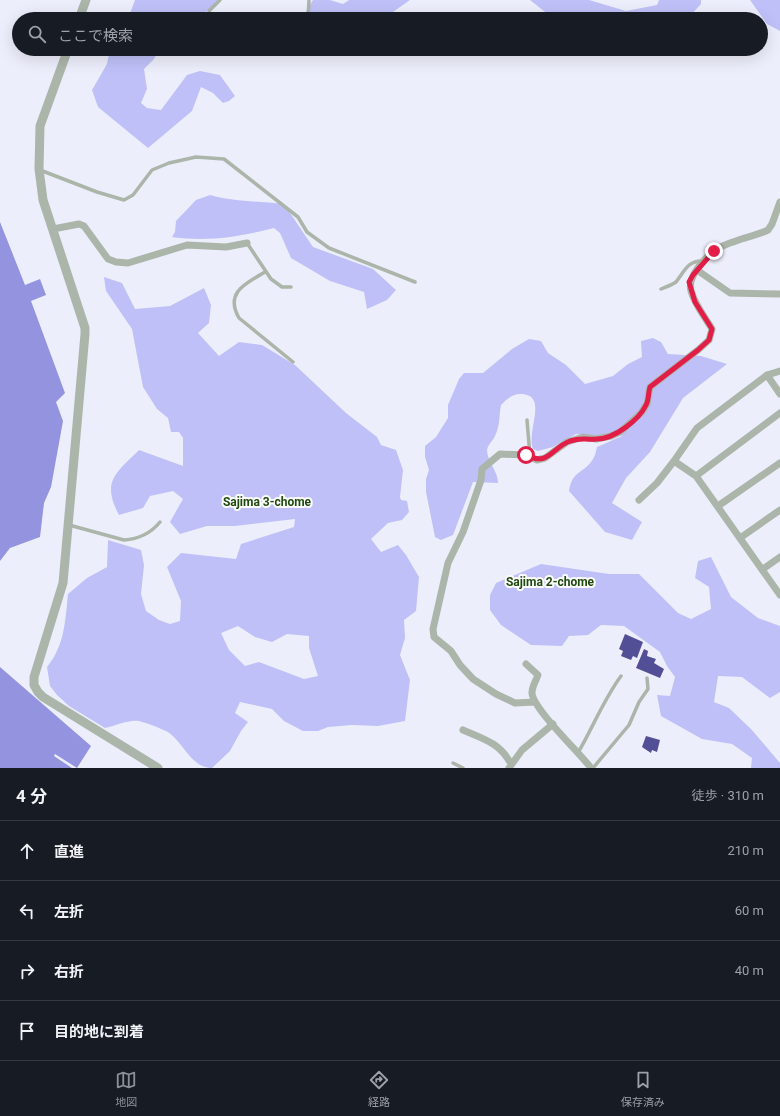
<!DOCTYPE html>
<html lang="ja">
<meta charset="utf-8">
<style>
body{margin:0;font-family:Roboto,"Noto Sans JP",sans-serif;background:#242831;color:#f1f3f6}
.stop{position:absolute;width:12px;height:12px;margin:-9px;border:3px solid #e11d48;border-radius:50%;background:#fff}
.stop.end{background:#e11d48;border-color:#fff;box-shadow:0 1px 4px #0008}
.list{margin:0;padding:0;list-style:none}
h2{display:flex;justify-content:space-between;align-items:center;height:52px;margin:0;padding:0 16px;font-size:17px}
h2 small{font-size:13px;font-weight:400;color:#9ea1a6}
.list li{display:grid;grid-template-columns:26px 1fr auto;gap:12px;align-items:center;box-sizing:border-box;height:60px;padding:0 16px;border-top:1px solid #363941}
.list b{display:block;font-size:15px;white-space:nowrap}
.list em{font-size:13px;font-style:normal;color:#9ea1a6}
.icon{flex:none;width:22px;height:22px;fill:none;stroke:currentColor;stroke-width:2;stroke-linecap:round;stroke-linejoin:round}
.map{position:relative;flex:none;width:780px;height:768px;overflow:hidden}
.search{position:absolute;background:#171b24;box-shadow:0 4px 16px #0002;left:12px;right:12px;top:12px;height:44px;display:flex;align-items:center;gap:10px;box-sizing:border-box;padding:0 14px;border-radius:22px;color:#9ea1a6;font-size:15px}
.sheet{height:292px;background:#171b24}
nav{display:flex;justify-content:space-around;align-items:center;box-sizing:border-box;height:56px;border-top:1px solid #363941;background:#171b24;font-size:11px;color:#9ea1a6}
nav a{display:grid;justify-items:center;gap:2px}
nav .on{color:#8c9099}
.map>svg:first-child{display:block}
.green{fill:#bfc0f7;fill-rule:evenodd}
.water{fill:#9493e0}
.building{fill:#534f96}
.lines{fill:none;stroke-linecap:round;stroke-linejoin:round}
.service{stroke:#acb5a9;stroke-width:3.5}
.minor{stroke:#acb5a9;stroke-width:7}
.tertiary{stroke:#acb5a9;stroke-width:9}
.route{stroke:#e11d48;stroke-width:5}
.labels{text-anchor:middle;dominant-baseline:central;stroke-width:4;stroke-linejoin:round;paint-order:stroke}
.neighbourhood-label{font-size:12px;font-weight:bold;fill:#1f4a0f;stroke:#fcfcfc}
</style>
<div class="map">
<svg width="780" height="768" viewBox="0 0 780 768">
<rect width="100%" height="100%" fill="#edeefb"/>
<path class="green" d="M135,0H221L197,19H128Z
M313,0H330L343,4L349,0H410L383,19H308L305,13Z
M530,0H589L626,11L657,5L659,0H701V4L687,19H554Z
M750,0H780V31L767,24Z
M110,49H159L154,59L144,69L147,89L141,103L147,108L161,110L187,75L200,71L220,75L235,96L229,101L223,103L213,93L201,87L192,111L148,148L98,107L92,90L107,64Z
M210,195C234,202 259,201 284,204L313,247L373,269L396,290L387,300L367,309L364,292L330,281L291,258L280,233L274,228C238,237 209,242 172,237L175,232L176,221L196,200Z
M104,277L122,283L135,309L170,306L204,288L211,305L209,323L198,333L219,356L239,342L262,345L295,365L346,413L377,437L381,445L396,450L403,470L400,497L401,500L407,501L409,512L402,520L388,523L371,539L381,552L398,545L406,555L419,577L416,611L404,620L405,638L400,655L410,680L405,721L378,726L352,725L328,727L318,731H303L284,721L272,709L240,702L235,713L248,722L241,731L230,751L212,768C191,768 184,743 168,732C160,728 147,723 139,721C130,719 114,726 105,728L69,706L57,695L50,686L47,667C65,645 65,621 68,594L87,578L107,567L108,540L141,550L144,565L141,594L146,611L159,620L170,624L180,621L181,601L167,567L181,553L236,559L241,544L294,527L295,519L235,526H207L180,534L170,522L183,499L173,491L150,496L143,508L119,515C101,481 116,473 139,450L183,466V438L179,432H171L168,418L157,409L143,387L132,329L106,291ZM238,626L255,637L272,642L287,634L309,636V648L318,676L304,679L259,662L245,666L229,650L221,633Z
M653,338L661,342L668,354L701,356L727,364L683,398L650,452L626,478L612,503L642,522L632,540L605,532L569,491C572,470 585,473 593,459C595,456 596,451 597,447L622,436L619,433L595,436L576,434L553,447L538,451L533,449C526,431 548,397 523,394C513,393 507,399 501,405C499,416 500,426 495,436C493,441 488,444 487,450C487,461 498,471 498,483L473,482L453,535L441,540L435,537L426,492V479L429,470L425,457V446L436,437L448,418V405L459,379L464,373H483L512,349L529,339L541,341L548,353L566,365L585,384L613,376L628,364L642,357L641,341Z
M711,557L731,597L758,618L780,626V692L770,698L742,677L718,676L714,702L729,708L752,730L780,763V768H751L752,758L732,744L702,739L661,716L657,695L670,696L675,677L667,666L660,652L624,626L601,625L588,635L569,636L562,646L531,645L501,625L490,610V595L496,583L541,564L609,574H639L678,613L691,619L711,609L709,587L695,578L698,561Z"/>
<path class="water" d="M0,222L25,285L40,279L46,295L31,301L65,393L56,402L63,421L51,487L44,503L40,537L10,548L0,561Z
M0,667L91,746L77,768L55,754L54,756L72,768H0Z"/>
<path class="building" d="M625,634L643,642L637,658L633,656L631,660L621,656L623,651L619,649Z
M644,649L648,651L647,656L656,659L654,663L664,669L660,678L636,668Z
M646,736L660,740L657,752L652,750L651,753L642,747Z"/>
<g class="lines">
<path class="service" d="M209,11L220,0
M308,19L309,0
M40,170L97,192L124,200L133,195L152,170L169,163L196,157L224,159L298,217L307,232L329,248L415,282
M247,243L271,279L282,287H291
M265,272C247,283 224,292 239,318L293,362
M661,289C666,287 672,285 676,282C684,272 688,260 703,261
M527,420L530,456
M69,525L124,540C139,539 151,533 160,522
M579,751C593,727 604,699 621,676
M453,763L463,768
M593,768L629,725L639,702L648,689L647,678"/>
<path class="minor" d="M53,229L79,224L84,226L108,259L116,262L128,263L187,245L226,247L247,243
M697,270L730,293L780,294
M780,371L767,375L697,428L674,461L696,476L780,595
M767,375L780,394
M696,476L780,413
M639,500L657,483L674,461
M718,506L780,463
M740,538L780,510
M763,569L780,557
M526,664L538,675C536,681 532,686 532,693C533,709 580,753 591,768
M535,702L515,703L496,694L473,679L460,665L451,651L434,637L433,629L448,563L463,532L481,480L482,469L500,454L526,455L537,460L545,458L567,442L583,437L596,439L611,436L620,432L641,413L647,404L650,387L698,350L709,340L712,329C705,317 695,305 691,291C687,278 703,259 714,251C725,242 753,237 768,230L772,224L780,202
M463,730C484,739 500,743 511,764
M509,768L522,750L553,724"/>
<path class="tertiary" d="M79,19L86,0
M68,49L40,126L39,169L43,200L85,328V334L63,583L34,677V685L38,692L43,697L158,768"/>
</g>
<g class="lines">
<path class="route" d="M526,455C549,467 551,448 570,441C583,437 584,440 597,439C614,439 639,420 646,405C649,400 648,393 650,387L698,350L709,340L712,329L695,302L689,282L693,275L714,251"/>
</g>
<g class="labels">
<g class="neighbourhood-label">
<text x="267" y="502">Sajima 3-chome</text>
<text x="550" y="582">Sajima 2-chome</text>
</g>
</g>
</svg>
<div class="stop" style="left:526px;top:455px"></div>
<div class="stop end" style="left:714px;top:251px"></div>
<div class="search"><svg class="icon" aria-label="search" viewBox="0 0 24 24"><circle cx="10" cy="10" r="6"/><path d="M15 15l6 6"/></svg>ここで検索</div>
</div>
<section class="sheet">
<h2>4 分<small>徒歩 · 310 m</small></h2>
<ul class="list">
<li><svg class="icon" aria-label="ahead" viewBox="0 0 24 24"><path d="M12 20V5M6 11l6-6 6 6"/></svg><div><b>直進</b></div><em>210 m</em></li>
<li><svg class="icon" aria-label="left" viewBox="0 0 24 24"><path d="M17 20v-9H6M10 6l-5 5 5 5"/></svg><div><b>左折</b></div><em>60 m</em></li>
<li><svg class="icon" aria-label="right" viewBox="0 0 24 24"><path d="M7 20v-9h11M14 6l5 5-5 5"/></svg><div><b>右折</b></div><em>40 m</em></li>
<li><svg class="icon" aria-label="arrive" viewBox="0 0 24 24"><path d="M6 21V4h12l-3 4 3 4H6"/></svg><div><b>目的地に到着</b></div></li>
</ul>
</section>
<nav>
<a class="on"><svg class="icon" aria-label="map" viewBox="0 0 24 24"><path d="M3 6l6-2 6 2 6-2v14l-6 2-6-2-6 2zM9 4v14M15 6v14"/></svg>地図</a>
<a><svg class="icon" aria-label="directions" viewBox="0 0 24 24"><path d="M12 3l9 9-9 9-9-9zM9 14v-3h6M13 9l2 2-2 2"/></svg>経路</a>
<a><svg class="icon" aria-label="saved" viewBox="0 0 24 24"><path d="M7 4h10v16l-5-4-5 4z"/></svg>保存済み</a>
</nav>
